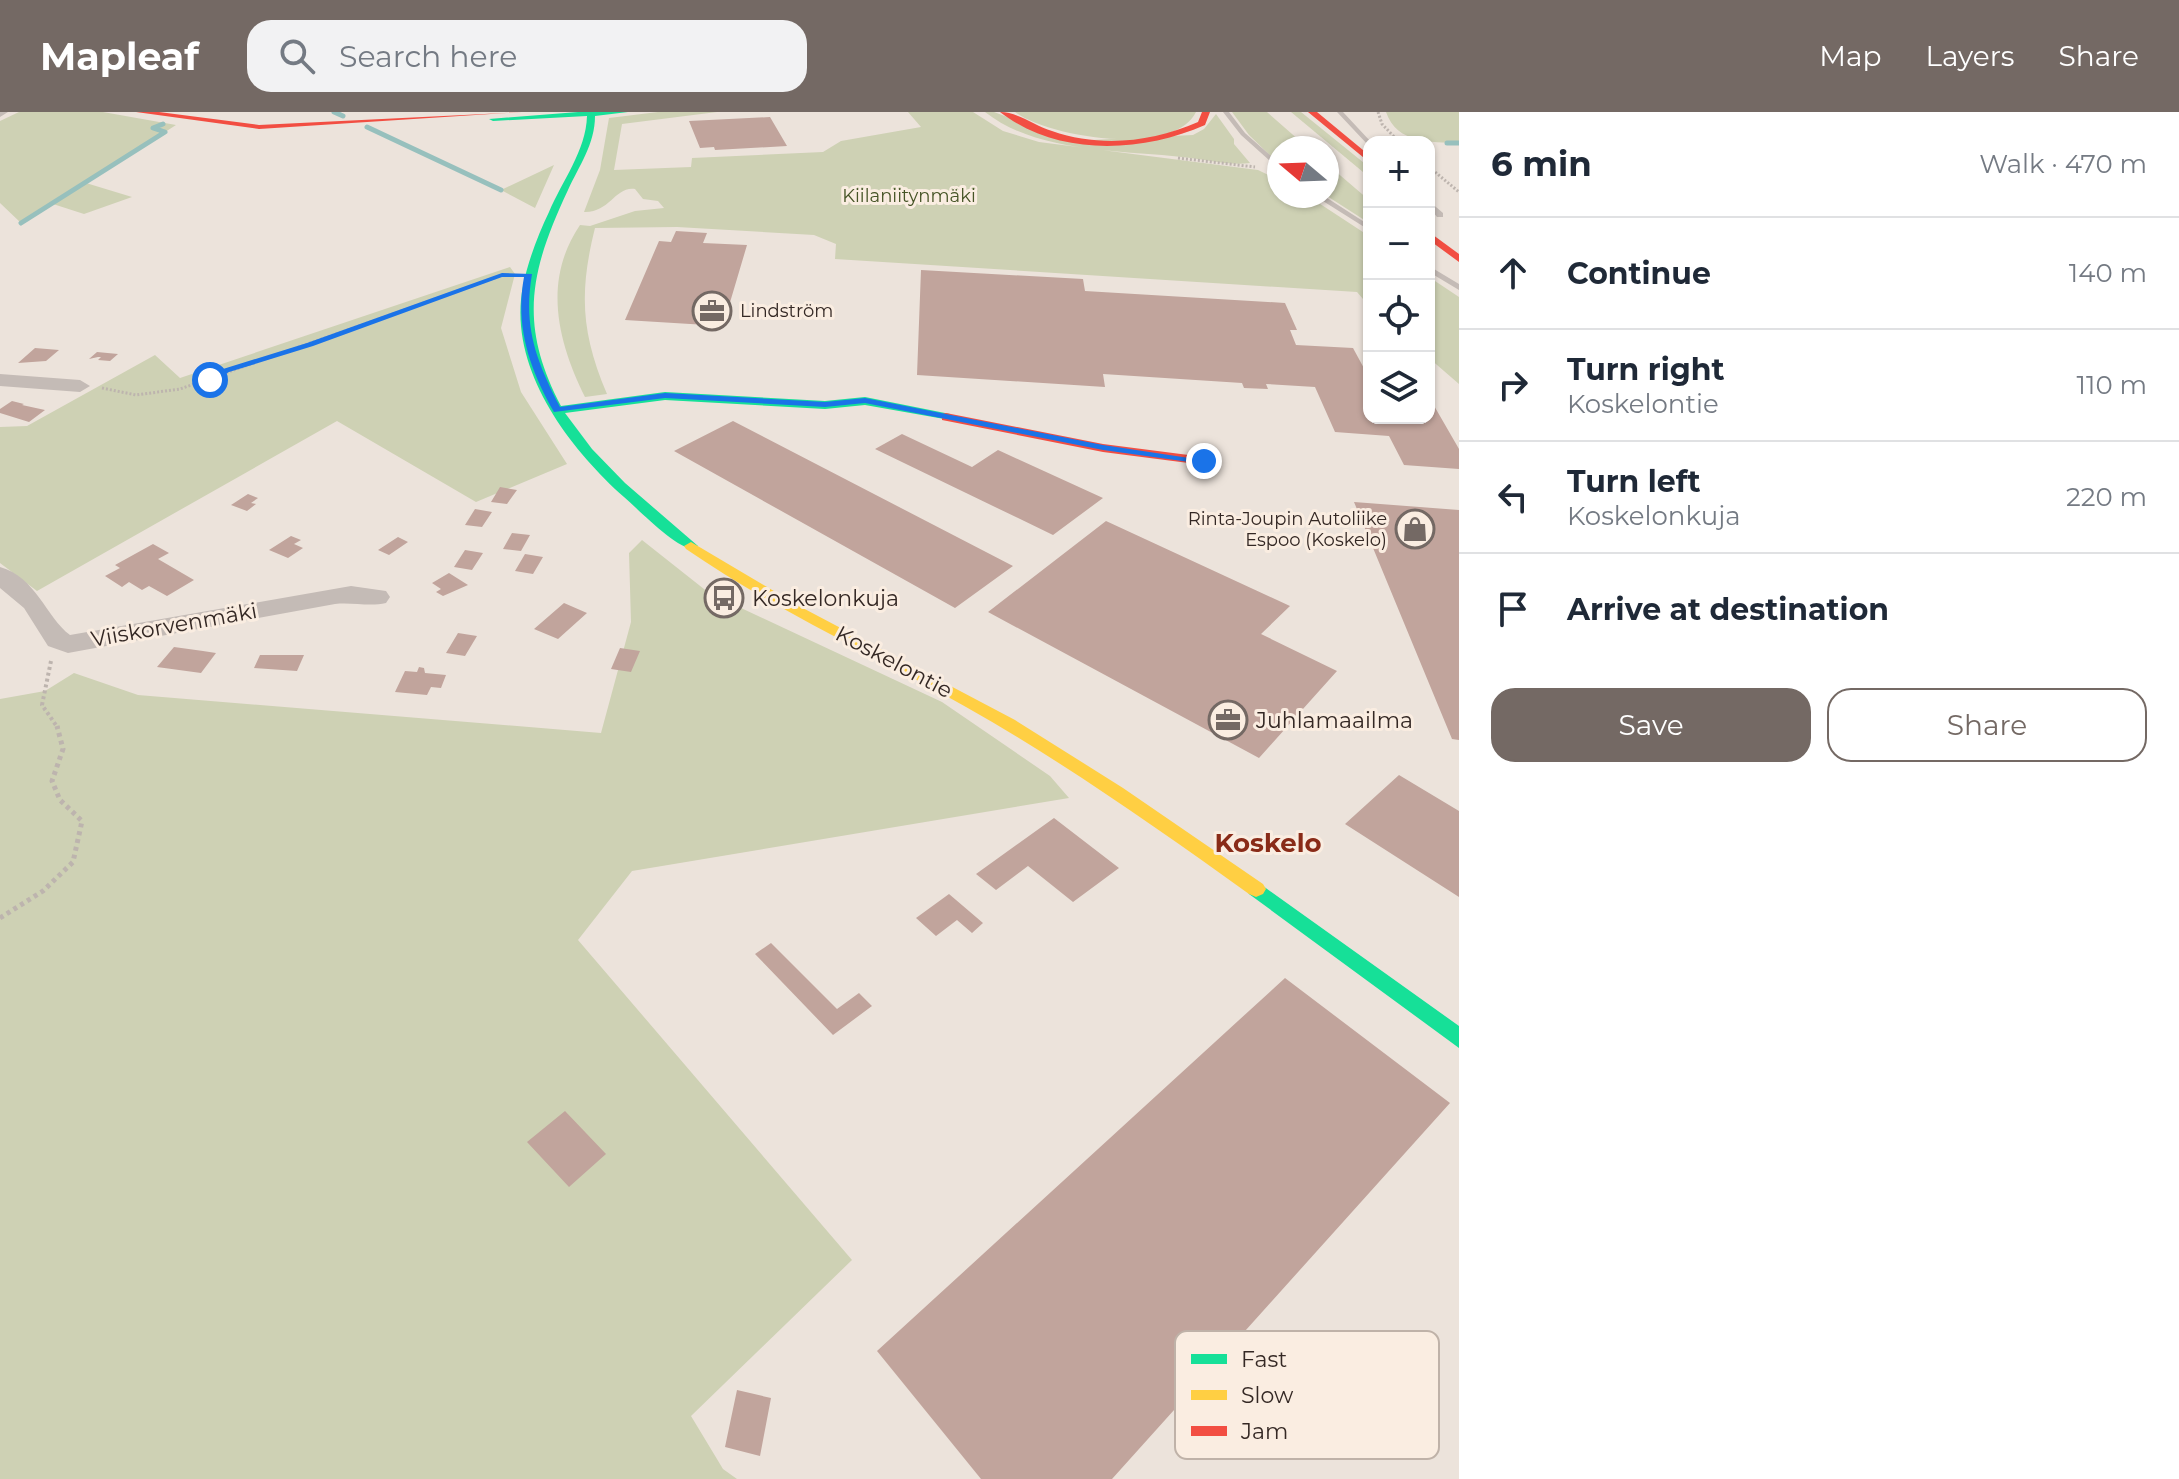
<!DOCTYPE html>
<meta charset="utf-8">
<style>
body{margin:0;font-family:Montserrat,sans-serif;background:#f2f2f3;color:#1f2937}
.controls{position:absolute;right:24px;top:24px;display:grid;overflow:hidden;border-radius:16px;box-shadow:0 2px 6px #0004}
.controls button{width:72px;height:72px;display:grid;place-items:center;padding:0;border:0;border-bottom:2px solid #e0e1e3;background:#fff;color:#1f2937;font:40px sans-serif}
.compass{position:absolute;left:1267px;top:24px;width:72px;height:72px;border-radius:50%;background:#fff;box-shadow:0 2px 6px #0004;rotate:289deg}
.stop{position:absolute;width:24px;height:24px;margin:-18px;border:6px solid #1a73e8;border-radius:50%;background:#fff}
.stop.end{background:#1a73e8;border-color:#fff;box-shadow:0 2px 8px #0008}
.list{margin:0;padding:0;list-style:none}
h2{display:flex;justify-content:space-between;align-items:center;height:104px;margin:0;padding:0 32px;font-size:34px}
h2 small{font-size:26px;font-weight:400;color:#747a83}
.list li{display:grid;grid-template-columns:52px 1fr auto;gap:24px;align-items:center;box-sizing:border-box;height:112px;padding:0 32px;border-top:2px solid #e0e1e3}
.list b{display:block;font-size:30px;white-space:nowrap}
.list p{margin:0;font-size:26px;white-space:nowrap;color:#747a83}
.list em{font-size:26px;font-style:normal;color:#747a83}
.actions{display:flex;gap:16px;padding:24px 32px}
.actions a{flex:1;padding:18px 0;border:2px solid #746964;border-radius:24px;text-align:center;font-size:28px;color:#746964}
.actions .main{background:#746964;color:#fff}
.icon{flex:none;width:44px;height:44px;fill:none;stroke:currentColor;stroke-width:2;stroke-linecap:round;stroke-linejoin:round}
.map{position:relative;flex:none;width:1459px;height:1367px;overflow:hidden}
header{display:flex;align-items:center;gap:48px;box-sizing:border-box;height:112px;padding:0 40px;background:#746964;color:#fff}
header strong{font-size:38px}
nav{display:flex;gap:44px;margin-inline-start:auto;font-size:28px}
.search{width:560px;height:72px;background:#f2f2f3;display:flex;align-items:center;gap:20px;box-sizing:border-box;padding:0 28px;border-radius:24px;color:#747a83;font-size:30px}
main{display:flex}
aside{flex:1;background:#fff}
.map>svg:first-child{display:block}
.green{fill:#ced1b4}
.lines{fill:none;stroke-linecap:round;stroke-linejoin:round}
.stream{stroke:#97c0bd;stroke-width:5}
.building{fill:#c1a49c}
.path-far2{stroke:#bdb4ae;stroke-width:3;stroke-dasharray:2 2;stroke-linecap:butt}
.path-far1{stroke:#bdb4ae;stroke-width:4;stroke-dasharray:3 3;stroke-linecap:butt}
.path{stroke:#bdb4ae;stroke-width:5;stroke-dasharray:4 4;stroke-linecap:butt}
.lane{fill:#c4bbb6;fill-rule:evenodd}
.street{fill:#c4bbb6;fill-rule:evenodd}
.fast{fill:#16e098;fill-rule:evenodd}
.slow{fill:#ffcf43;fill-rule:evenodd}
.jam{fill:#f24e42;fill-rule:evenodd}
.route{fill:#1a73e8}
.labels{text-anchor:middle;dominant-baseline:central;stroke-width:6;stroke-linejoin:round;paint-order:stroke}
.far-park-label{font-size:18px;fill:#465426;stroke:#faede1}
.far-poi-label{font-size:18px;fill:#342824;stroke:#faede1;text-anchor:start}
.poi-label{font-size:22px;fill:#342824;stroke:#faede1;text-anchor:start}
.street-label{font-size:22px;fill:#342824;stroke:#faede1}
.quarter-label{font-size:26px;font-weight:bold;fill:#892b18;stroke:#faede1}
.key{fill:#faede1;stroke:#bfb2a8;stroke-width:2}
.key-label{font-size:22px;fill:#342824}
</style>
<header>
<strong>Mapleaf</strong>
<div class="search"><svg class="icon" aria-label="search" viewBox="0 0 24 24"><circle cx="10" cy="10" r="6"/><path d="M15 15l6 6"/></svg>Search here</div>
<nav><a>Map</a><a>Layers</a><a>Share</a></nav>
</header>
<main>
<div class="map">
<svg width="1459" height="1367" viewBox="0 0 1459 1367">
<rect width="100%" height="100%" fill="#ece3db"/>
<path class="green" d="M19,0H103L176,13L86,71L132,85L84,102L53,92L21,111L0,91V9Z
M658,0H717L622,12L614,58L691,55L692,46L823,40L841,29L921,15L908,0H973L1003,19L1039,30L1258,58L1279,68V84H1308L1369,124V194L1357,180L835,147L836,132L814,123L677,115L595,116C579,180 581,221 607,282L585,285C558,230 542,169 580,113L590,114L635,99L664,96L658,89L643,87L635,77C615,74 610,101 584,100L600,58L609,6Z
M985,0H994L1071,29L1193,23L1204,17L1216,2L1234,27V32L1250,51C1230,54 1203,47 1182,45C1119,38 1037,41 985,0Z
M1015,0H1196C1174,46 1048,25 1015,0Z
M1232,0H1267L1308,36H1279V52L1249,23Z
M1291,0H1301L1369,55V65Z
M1386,0H1459V31C1431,30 1397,32 1386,0Z
M1327,52L1369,88V111L1327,84Z
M554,53L535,96L501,78Z
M510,155L515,162L501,216L521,280L567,352L476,390L337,309L37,479L0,451V315L27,314L155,243L180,266Z
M1429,165L1459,185V272L1429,246Z
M642,428L709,481L942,590L1050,664L1069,686L632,759L578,828L852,1148L691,1304L723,1357L737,1367H0V587L45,579L74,561L138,583L601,621L631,510L629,441Z"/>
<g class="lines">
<path class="stream" d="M334,0L343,4
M367,15L501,78
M1447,31H1459
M21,111L165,20L153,16L163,12"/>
</g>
<path class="building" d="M770,5L787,34L715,38L714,35L700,36L689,9Z
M676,119L707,121L703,131L747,133L723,214L625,208L659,129L671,130Z
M921,158L1083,167L1085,179L1285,191L1297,218H1290L1296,233L1353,236L1366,260H1369V306H1429V285L1459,337V357L1404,353L1389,324L1335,320L1315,275L1266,272L1268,277L1244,276L1242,271L1103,262L1105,275L917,263Z
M35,236L59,238L46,249L18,251Z
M97,240L118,242L110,249L98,248L101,245H98L89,247Z
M12,289L24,292L22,293L45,298L29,310L0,301V297Z
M733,309L1013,454L955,496L674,339Z
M902,322L972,355L998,338L1103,386L1053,423L875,337Z
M500,375L517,378L507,392L491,390Z
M248,382L258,386L251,391L256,392L247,399L231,393Z
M1354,390L1459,398V628L1452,627Z
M475,397L492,400L482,415L465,413Z
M1106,409L1290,494L1261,522L1337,559L1259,646L988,500Z
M512,421L530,423L521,439L503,437Z
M291,424L301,428L294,432L303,436L288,446L269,438Z
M398,425L408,430L389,443L378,438Z
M153,432L169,441L158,447L194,468L167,484L149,474L142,478L129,470L122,475L105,464L120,456L115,453Z
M465,438L483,441L472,458L454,455Z
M525,442L543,445L533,462L515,459Z
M449,461L468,473L443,484L436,480L441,477L432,471Z
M564,491L587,501L558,527L534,517Z
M458,521L477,524L465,544L446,541Z
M174,535L203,539L216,541L201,561L157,555Z
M620,536L640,539L631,560L611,557Z
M260,543H304L297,559L254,556Z
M419,555L424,556L425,561L446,563L441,576L431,575L427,583L395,580L405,559L417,560Z
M1399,663L1459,699V785L1345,712Z
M1054,706L1119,756L1073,790L1028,754L996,778L976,762Z
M949,782L983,811L972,821L957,808L936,824L916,806Z
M771,831L837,897L859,881L872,894L833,923L755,842Z
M1285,866L1450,991L1112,1367H981L877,1239Z
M565,999L606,1042L569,1075L527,1030Z
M737,1278L771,1286L760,1344L725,1335Z"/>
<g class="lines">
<path class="path-far2" d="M1378,0L1382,12L1399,30
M1178,46L1255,55
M1429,55L1459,80
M102,276L136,283L180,277L503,163"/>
<path class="path-far1" d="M51,549L42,593L58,616"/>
<path class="path" d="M0,806L43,779L73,750L82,709L60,688L52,669L63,637L57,614"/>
<path class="lane" d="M1223,0H1229L1245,21L1279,51V57L1241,23Z
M1337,0H1343L1371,30L1369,34Z
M1315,84H1324L1369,113V118Z
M1429,89L1443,101V105H1437L1429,95Z
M1429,154L1459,172V178L1429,160Z"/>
<path class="street" d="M0,0H8L0,5Z
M0,262L80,268L90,274L80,280L0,274Z
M0,455C36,465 46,505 70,523L351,474L386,479L390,485L386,491C370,495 352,490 335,492L68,541L48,534L24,496L0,476Z"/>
<path class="fast" d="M578,0H628L595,4C595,32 579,54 568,78C530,159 518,212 561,294L665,280L825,289L865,285L950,302V308L865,293L825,297L665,288L565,301L592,337L625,371L698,434L696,437C679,440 638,397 624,385C568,335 507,255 523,174C528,149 538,123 549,100C562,69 586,39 587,4L493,9L489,7Z
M1256,769L1459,914V936L1249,782L1246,777L1249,772Z"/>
<path class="slow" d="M691,430L799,494L1015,608L1123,676L1263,772L1266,777L1263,782L1256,785L1249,782C1157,716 1065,651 966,595C872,542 775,498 686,437L684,434Z"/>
<path class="jam" d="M136,0H159L259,13L523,0L259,17Z
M1000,0C1018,0 1035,14 1052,19C1101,36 1152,30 1198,10L1202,0H1210L1205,13C1141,41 1058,45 1000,0Z
M1308,0H1317L1369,43V50Z
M1429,120L1459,142V150L1429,128Z
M946,301L1103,332L1204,345L1211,349L1204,353L1103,340L942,308V302Z"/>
</g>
<path class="route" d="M502,161L532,162C523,215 536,248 560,295L665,281L825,290L865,286L1103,333L1209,349L1204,352L1103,338L865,291L825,295L665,286L554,300C529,256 515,214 524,165H502L313,234L229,260L213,269L206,268L223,257L307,231Z"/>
<defs>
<g id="office-ring" transform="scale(2)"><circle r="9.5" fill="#faede1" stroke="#746964" stroke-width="1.5"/><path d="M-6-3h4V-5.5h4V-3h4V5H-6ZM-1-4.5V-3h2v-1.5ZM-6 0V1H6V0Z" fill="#746964"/></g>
<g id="shop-ring" transform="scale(2)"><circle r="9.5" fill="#faede1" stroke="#746964" stroke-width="1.5"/><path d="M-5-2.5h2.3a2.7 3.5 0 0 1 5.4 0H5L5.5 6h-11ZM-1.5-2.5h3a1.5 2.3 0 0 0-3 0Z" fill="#746964"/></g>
<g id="bus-ring" transform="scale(2)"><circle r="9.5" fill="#faede1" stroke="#746964" stroke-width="1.5"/><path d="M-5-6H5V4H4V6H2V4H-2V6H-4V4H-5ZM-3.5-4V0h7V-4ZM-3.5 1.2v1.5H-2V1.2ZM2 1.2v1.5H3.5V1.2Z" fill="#746964"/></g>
</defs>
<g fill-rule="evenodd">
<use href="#office-ring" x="712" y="199"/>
<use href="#shop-ring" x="1415" y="417"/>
<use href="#bus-ring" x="724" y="486"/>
<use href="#office-ring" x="1228" y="608"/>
</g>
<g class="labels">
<g class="far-park-label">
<text x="909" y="84">Kiilaniitynmäki</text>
</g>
<g class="far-poi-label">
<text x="740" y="199">Lindström</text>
<text x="1387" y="407" text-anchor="end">Rinta-Joupin Autoliike<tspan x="1387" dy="21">Espoo (Koskelo)</tspan></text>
</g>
<g class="poi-label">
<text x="752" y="486">Koskelonkuja</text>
<text x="1256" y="608">Juhlamaailma</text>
</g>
<g class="street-label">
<text transform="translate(174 513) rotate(-10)">Viiskorvenmäki</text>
<text transform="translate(894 550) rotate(28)">Koskelontie</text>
</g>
<g class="quarter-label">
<text x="1268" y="731">Koskelo</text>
</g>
</g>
<rect x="1175" y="1219" width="264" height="128" rx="12" class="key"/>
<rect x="1191" y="1242" width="36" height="10" fill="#16e098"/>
<rect x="1191" y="1278" width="36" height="10" fill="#ffcf43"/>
<rect x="1191" y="1314" width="36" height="10" fill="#f24e42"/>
<g class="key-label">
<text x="1241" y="1255">Fast</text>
<text x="1241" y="1291">Slow</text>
<text x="1241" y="1327">Jam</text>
</g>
</svg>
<div class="controls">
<button>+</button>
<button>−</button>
<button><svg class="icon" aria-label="locate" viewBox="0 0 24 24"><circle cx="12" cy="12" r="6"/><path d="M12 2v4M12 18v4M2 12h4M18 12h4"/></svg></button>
<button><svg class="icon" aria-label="layers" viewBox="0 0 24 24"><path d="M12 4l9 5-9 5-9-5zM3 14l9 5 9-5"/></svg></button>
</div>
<svg class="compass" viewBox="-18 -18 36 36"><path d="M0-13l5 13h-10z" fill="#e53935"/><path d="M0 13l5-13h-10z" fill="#747a83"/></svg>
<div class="stop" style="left:210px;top:268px"></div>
<div class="stop end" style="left:1204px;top:349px"></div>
</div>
<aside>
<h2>6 min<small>Walk · 470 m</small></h2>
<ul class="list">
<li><svg class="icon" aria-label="ahead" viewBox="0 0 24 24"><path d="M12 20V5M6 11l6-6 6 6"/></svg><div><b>Continue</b></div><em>140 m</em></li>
<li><svg class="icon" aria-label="right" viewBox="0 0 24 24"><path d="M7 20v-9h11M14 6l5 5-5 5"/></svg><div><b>Turn right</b><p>Koskelontie</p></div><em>110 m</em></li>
<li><svg class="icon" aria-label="left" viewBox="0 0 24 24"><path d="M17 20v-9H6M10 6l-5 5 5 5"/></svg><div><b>Turn left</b><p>Koskelonkuja</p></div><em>220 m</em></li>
<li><svg class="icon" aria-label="arrive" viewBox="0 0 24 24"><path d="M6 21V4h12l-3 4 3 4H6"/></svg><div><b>Arrive at destination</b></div></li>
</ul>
<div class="actions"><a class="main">Save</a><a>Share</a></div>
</aside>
</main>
